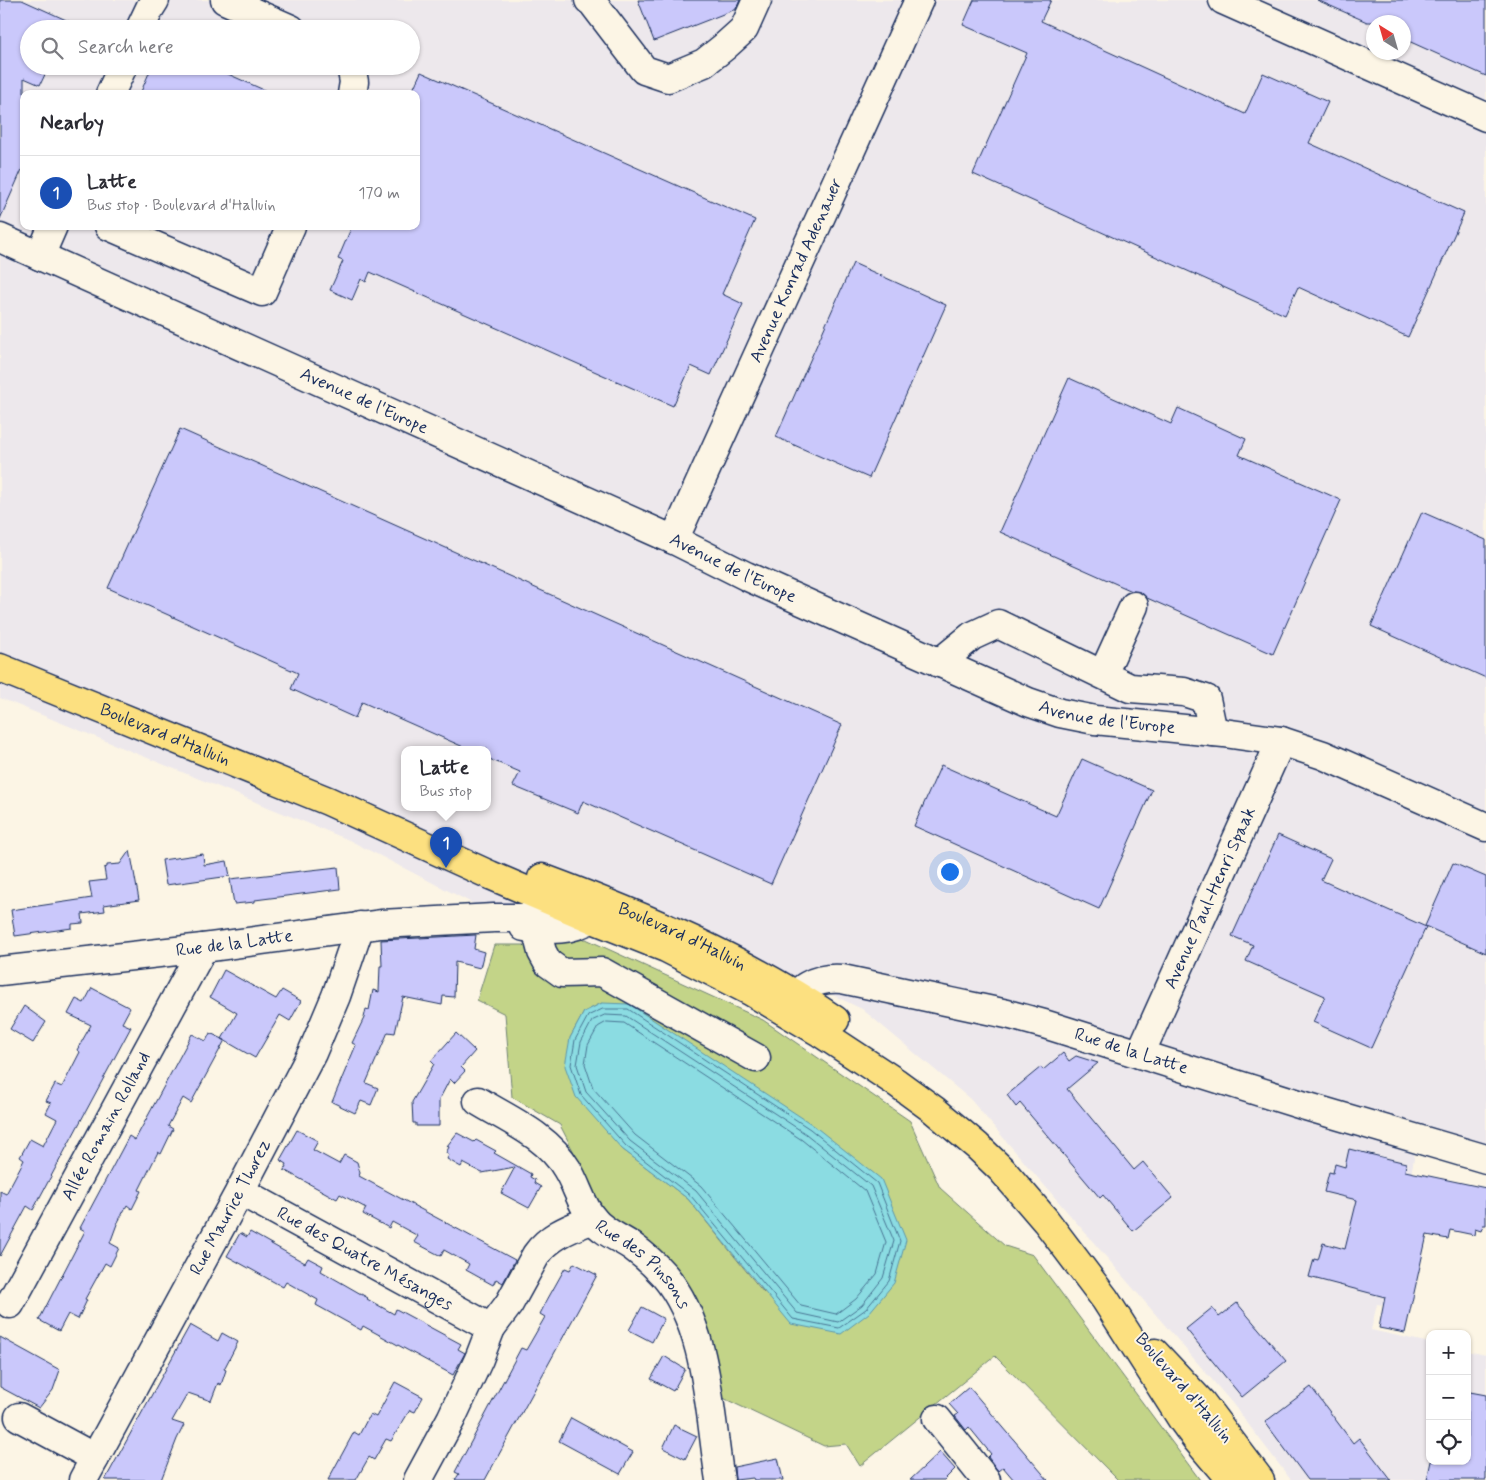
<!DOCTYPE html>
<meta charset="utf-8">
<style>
body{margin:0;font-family:Mynerve,sans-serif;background:#f2f2f3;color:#2b2b33}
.controls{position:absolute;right:15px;bottom:15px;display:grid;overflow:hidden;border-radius:10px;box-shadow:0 1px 4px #0004}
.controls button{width:45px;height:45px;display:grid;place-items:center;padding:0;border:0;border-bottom:1px solid #e1e1e2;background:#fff;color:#2b2b33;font:25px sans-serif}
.compass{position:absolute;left:1366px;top:15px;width:45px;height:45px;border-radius:50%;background:#fff;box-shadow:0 1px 4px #0004;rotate:323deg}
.you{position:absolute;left:949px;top:871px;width:18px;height:18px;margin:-12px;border:4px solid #fff;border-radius:50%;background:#1a73e8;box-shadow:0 0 0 8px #1a73e833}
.badge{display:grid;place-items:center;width:32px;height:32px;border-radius:50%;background:#1f6fb2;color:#fff;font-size:16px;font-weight:700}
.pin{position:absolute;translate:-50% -41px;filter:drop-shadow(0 1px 2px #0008)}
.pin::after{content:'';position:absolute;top:26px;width:18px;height:15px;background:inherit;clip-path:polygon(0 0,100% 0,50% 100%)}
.popup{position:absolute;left:401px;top:746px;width:90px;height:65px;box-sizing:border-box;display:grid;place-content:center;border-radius:10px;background:#fff;filter:drop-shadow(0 1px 4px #0005);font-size:16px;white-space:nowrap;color:#7c7c81}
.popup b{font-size:19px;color:#2b2b33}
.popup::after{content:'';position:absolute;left:50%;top:100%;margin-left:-10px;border:10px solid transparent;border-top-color:#fff}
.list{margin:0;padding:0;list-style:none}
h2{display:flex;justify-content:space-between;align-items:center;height:65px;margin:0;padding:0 20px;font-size:21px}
h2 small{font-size:16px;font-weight:400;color:#7c7c81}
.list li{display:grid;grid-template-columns:32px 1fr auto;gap:15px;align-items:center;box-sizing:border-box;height:75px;padding:0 20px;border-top:1px solid #e1e1e2}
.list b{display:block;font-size:19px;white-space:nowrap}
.list p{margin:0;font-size:16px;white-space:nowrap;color:#7c7c81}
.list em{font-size:16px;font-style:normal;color:#7c7c81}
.icon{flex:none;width:28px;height:28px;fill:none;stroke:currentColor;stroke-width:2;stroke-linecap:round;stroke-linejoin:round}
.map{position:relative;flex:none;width:1486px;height:1480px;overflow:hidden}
.search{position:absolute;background:#fff;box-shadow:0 1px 4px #0004;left:20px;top:20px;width:400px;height:55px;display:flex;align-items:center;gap:12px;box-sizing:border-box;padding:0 18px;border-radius:28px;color:#7c7c81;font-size:19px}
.panel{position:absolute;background:#fff;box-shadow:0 1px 4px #0004;left:20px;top:90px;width:400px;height:140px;border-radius:10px}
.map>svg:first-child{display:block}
.built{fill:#ede8ec;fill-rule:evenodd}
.green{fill:#c3d488;stroke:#6f8273;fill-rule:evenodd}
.water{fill:#8bdce2;stroke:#5e97ad}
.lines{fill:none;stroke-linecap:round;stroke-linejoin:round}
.shore{stroke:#487493;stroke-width:1}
.building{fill:#cac8fb;stroke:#1b2f5e}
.minor-casing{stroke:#1b2f5e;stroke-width:31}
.major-casing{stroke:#1b2f5e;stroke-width:31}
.minor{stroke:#fcf5e5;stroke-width:28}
.major{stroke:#fce080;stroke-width:28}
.labels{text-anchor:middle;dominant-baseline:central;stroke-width:4;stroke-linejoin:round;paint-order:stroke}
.street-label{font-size:18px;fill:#1b2f5e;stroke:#fcf5e5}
</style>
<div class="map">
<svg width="1486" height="1480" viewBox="0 0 1486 1480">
<rect width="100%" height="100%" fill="#fcf5e5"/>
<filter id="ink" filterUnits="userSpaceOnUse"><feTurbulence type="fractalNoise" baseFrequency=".02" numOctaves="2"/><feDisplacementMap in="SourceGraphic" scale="10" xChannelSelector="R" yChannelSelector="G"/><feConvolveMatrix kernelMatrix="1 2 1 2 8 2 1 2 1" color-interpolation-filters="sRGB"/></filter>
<g filter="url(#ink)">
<path class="built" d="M0,0H1486V1171L1415,1152L1388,1306L1377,1304L1371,1330L1430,1343V1461H1467V1351L1486,1355V1480H1291L1232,1403L970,1099L862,1009L776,968L474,904L349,840L0,698ZM1374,22H1404V52H1374ZM29,29H411V66H29ZM24,94H416V226H24ZM405,749H487V807H405Z"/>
<path class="green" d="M586,939L763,1020L910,1121L940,1188L1005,1246L1033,1255L1200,1480H1118L995,1356L860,1466L846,1444L824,1446L719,1396L711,1335L675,1267L608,1219L560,1125L512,1097L505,1014L477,1000L494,945H524ZM602,1003L764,1293L688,1199L622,1149L570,1038L584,1012Z"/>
<path class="water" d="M602,1003L629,1004L813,1125L881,1179L906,1240L894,1283L869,1313L841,1334L791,1324L688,1199L622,1149L576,1097L565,1066L570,1038L584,1012Z"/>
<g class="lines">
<path class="shore" d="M603,1009H628L810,1129L877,1183L900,1241L889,1281L866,1309L839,1328L793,1319L691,1196L626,1146L581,1095L571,1065L575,1040L588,1016Z
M605,1015L626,1016L806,1134L871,1186L894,1241L883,1278L862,1305L838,1322L797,1313L696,1191L630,1141L586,1092L577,1065L581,1042L592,1021Z
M607,1022L624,1023L802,1140L865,1191L886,1242L877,1274L856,1299L836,1314L801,1306L701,1186L635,1135L593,1088L585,1064L588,1045L598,1027Z"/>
</g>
<path class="building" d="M0,0H22L86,29H29V66H49L40,85L24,78V165L0,219Z
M638,0H740L736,9L654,41Z
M974,0H1051L1041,21L1245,114L1263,73L1328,102L1309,143L1464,213L1408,337L1298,287L1285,315L973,174L1027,53L963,25Z
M1317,0H1486V76L1404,39V22H1367Z
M152,66H210L273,94H140Z
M421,72L755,220L722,294L743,304L711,375L691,366L673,406L370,272L366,282L361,279L352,300L330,290L343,261L338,259L352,226H416V94H411Z
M853,263L946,305L869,478L776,437Z
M1069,378L1171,424L1178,408L1246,439L1239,455L1341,500L1273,654L1147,598L1140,592L1132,591L1000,532Z
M180,429L842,725L771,884L583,801L578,813L513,786L520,772L487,758V749H468L362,702L355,718L291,689L298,673L108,588Z
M1422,512L1486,540V678L1371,626Z
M1082,759L1152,790L1099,909L914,826L941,765L1056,816Z
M1278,835L1331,859L1321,880L1426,927L1371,1048L1313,1022L1325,996L1246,961L1253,945L1232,936Z
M130,850L139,900L104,905L105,911L82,914L83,923L72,924V928L15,936L11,910L92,898L89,882L106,880L104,868L107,867V865L120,864Z
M203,854L204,865L227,861L230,876L166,885L162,860Z
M1453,863L1486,877V953L1425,926Z
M338,867L340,889L255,900V902L234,904L230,879Z
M476,935L474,949L484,952L480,968L455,962L454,997L443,996L442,1005L403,997L395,1033L388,1032L366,1083L378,1088L371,1105L361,1101L355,1113L332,1102L356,1045L352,1043L364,1018L366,1009L369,1010L373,990L379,992L380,966H382L381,940Z
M224,970L276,999L282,990L301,1001L290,1021L280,1015L255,1058L222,1039L237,1013L210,997Z
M92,988L130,1008L122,1023L131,1027L33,1210L27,1206L0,1256V1191L6,1194L24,1160L20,1157L30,1139L43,1146L57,1119L46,1113L51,1103L46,1101L55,1084L62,1087L80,1052L77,1050L91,1025L68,1014L76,999L84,1003Z
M24,1006L46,1022L33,1043L10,1029Z
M210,1033L225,1040L191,1103L183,1098L168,1126L173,1129L161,1154L158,1152L139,1190L141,1191L132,1209L127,1205L117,1224L110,1243L119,1248L110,1266L105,1263L85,1299L87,1300L78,1319L68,1314L59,1331L39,1320L85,1231L80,1228L129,1136L135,1140L192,1034L206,1041Z
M456,1033L475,1051L461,1067L465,1071L454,1083L450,1079L439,1100V1126H416V1123H413L412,1102L434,1064L431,1061Z
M1063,1053L1069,1061L1076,1056L1098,1063L1067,1089L1134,1170L1143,1162L1173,1198L1133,1231L1103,1195L1100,1198L1020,1103L1016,1107L1007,1095L1041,1067L1043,1070Z
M297,1130L318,1141L313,1150L339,1164L344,1155L357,1162L360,1173L359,1176L515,1260L503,1283L496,1279L493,1285L466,1270L469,1264L444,1250L441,1256L414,1242L418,1236L392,1222L389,1228L363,1214L366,1208L340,1194L337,1199L284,1170L287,1164L280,1160Z
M457,1133L474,1142L476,1140L485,1145L496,1151L494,1153L531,1174L530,1177L535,1180L534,1183L541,1187L529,1208L501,1193L515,1167L482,1173L463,1163L461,1167L447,1159L449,1155L446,1153L449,1147L447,1146Z
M1349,1149L1406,1163L1405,1171L1486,1188V1225H1483L1481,1231L1475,1229L1474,1235L1450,1230L1448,1239L1427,1235L1405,1333L1379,1328L1385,1297L1309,1277L1314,1259L1318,1260L1323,1243L1345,1249L1357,1200L1324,1192L1329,1172L1333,1173L1335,1164L1345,1167Z
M250,1232L305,1263L308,1258L323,1266L321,1271L368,1298L367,1299L394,1314L396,1309L461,1344L458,1349L465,1353L453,1375L363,1326L361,1330L316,1305L318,1300L286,1282L283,1287L227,1256L240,1233L247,1237Z
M574,1263L597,1275L578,1310L485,1480H455L459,1474L455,1472L521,1348L526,1350L545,1317L540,1314L546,1302L565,1268L570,1270Z
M1237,1303L1286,1361L1242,1397L1186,1329L1212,1308L1219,1317Z
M642,1307L664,1319L652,1342L629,1330Z
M190,1325L218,1341L222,1333L238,1342L224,1369L226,1370L221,1385L218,1383L211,1401L188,1393L172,1421L184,1425L177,1439L161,1480H105Z
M0,1337L60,1370L53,1390L39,1408L0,1387Z
M664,1356L685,1369L673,1391L651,1379Z
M395,1382L423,1397L415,1412L410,1410L391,1441L386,1439L374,1460L369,1457L356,1480H328L354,1432L359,1435L370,1414L376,1417Z
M969,1387L1003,1427L1048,1480H1014L1003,1467L998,1471L988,1457L991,1454L969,1427L966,1430L955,1416L958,1414L949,1404Z
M1311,1387L1353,1443L1359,1438L1391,1480H1308L1265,1422Z
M1470,1392L1486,1395V1480H1427L1431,1461H1467V1404Z
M571,1418L633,1452L620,1474L559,1441Z
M674,1425L697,1436L685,1459L663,1448Z
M940,1452L955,1469L944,1480H910Z
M778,1458L783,1480H754L753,1478L735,1480L734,1467Z"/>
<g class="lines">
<g class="minor-casing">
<g id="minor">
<path d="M225,0L291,29"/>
<path d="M589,0L592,2L644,70L668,78L704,63L724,47L744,29L757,0"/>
<path d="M1223,0L1486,117"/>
<path d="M140,29L150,8L155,0"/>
<path d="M351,66L354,82L352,94"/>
<path d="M110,94L123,66"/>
<path d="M109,226L262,292L291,226"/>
<path id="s1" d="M0,238L674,540L746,576L1028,702L1060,713L1095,720L1224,733L1281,741L1323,755L1486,827"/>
<path d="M40,256L53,226"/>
<path id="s2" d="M674,540L919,0"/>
<path d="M939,663L972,636L998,624L1130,688L1184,692L1206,699L1213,732"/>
<path d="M1103,674L1134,606"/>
<path d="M524,927C560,932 578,930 607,908"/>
<path d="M536,929L542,952L548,963L562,973L602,972L756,1058"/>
<path id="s3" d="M0,971L203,948L381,924L494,918H529L539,917L556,910L576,892"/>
<path id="s4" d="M782,1009C801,988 812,977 842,979L1007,1014L1044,1024L1302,1105L1486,1159"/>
<path id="s5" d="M1140,1054L1281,741"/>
<path id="s6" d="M478,1101C509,1120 548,1136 567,1169C577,1185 581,1205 593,1219C603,1232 620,1238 633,1247C644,1255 655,1265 664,1275C709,1328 709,1414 720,1480"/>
<path id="s7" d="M240,1191L491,1328"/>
<path id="s8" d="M10,1304L203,948"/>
<path d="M19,1417L95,1458"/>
<path d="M937,1419L986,1480"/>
<path id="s9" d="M83,1480L240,1191L312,1053L336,996L360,926"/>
<path d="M418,1480L451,1419L479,1359L491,1328L509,1304L536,1255C550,1235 571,1228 593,1219"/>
</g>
</g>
<g class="major-casing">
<g id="major">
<path id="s10" d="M0,668L328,801L490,875L593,919L666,948L750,991L821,1033L897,1083L934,1110L977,1146L1002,1170L1046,1221L1105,1299L1183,1421L1197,1440L1231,1480"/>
<path id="s11" d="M542,878C644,916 745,959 835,1020"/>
<path d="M1155,1353L1201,1402L1260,1480"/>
</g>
</g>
<use href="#minor" class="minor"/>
<use href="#major" class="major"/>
</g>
</g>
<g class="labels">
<g class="street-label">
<text stroke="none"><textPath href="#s2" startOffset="296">Avenue Konrad Adenauer</textPath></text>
<text stroke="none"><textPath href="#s1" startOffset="399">Avenue de l'Europe</textPath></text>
<text stroke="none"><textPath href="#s1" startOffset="804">Avenue de l'Europe</textPath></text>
<text stroke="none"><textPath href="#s1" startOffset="1209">Avenue de l'Europe</textPath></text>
<text stroke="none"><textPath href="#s10" startOffset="178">Boulevard d'Halluin</textPath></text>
<text stroke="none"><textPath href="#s5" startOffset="171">Avenue Paul-Henri Spaak</textPath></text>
<text stroke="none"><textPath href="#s11" startOffset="152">Boulevard d'Halluin</textPath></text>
<text stroke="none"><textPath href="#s3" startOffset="236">Rue de la Latte</textPath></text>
<text stroke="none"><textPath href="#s4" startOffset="369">Rue de la Latte</textPath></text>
<text stroke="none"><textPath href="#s8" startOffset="202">Allée Romain Rolland</textPath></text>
<text stroke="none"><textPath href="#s9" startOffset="310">Rue Maurice Thorez</textPath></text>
<text stroke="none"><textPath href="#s7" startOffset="142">Rue des Quatre Mésanges</textPath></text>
<text stroke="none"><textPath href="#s6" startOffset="238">Rue des Pinsons</textPath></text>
<text transform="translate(1184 1388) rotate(49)">Boulevard d'Halluin</text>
</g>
</g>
</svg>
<div class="controls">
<button>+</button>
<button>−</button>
<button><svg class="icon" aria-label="locate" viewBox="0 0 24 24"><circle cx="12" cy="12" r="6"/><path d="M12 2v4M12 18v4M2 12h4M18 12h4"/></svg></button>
</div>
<svg class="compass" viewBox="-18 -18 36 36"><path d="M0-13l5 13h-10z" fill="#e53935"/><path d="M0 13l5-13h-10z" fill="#7c7c81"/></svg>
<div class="you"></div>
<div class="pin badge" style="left:446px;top:868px;background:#1a4fb4">1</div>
<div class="popup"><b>Latte</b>Bus stop</div>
<div class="search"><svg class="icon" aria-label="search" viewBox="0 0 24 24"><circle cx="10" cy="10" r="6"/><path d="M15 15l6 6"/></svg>Search here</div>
<section class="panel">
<h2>Nearby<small></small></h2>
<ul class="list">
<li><span class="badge" style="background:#1a4fb4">1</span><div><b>Latte</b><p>Bus stop · Boulevard d'Halluin</p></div><em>170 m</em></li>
</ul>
</section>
</div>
